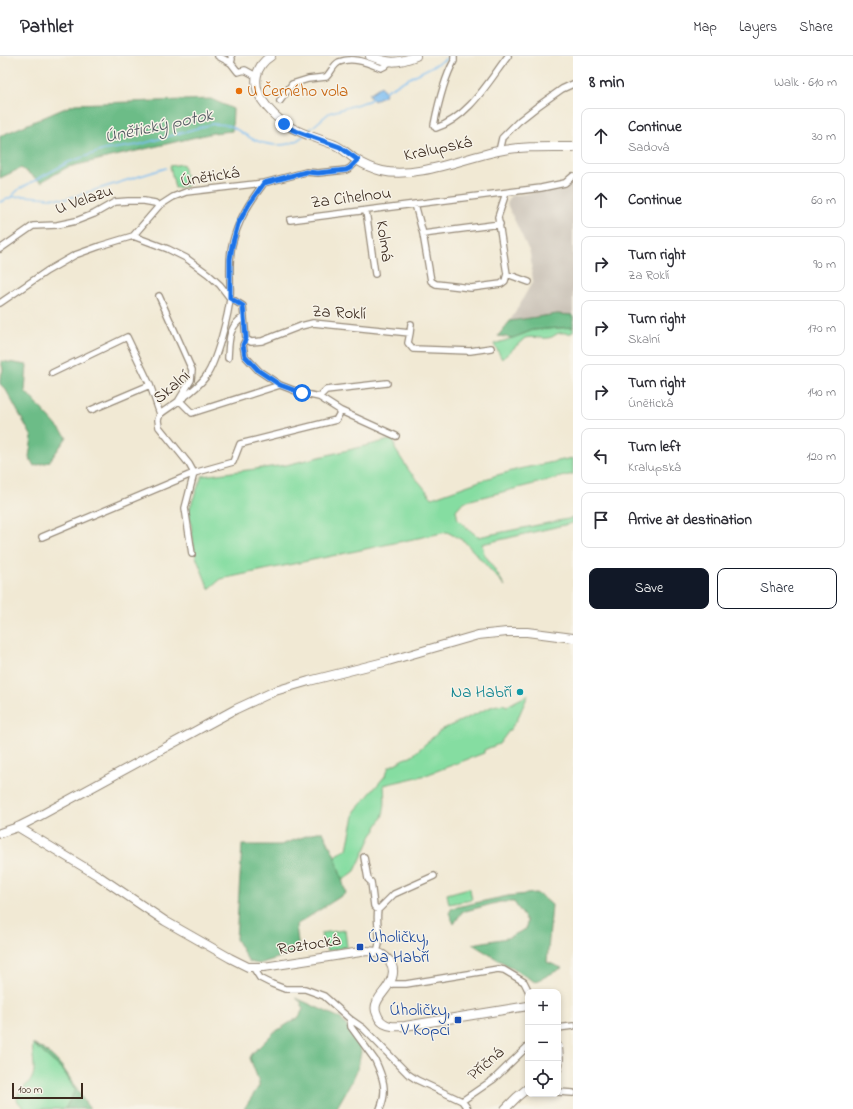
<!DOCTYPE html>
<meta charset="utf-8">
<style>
body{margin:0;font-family:"Indie Flower",sans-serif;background:#f2f2f3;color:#2b2b33}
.controls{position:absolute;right:12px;bottom:12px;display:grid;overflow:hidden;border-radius:8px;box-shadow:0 2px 6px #0003}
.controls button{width:36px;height:36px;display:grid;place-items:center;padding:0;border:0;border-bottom:1px solid #e1e1e2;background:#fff;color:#2b2b33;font:20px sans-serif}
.scale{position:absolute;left:12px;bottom:10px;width:71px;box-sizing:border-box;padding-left:4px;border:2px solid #3b2a1e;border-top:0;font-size:11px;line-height:14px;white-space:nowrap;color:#3b2a1e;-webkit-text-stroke:3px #f7f3e8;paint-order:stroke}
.stop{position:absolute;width:12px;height:12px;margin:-9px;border:3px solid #1a73e8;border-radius:50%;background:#fff}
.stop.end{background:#1a73e8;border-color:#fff;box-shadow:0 1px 4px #0008}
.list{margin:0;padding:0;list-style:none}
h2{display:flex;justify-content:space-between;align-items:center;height:52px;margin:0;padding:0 16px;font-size:17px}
h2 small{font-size:13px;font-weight:400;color:#7c7c81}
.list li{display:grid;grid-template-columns:26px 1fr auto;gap:12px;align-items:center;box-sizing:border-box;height:56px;margin:0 8px 8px;padding:0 8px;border:1px solid #e1e1e2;border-radius:8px}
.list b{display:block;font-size:15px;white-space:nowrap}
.list p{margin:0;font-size:13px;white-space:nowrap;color:#7c7c81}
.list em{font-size:13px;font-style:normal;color:#7c7c81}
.actions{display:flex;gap:8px;padding:12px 16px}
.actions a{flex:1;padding:9px 0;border:1px solid #111827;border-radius:8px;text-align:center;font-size:14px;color:#111827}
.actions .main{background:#111827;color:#fff}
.icon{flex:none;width:22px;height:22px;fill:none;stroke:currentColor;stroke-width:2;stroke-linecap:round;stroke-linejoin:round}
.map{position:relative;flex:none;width:573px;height:1053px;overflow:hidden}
header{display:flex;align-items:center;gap:24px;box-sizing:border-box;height:56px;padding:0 20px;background:#fff;border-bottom:1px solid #e1e1e2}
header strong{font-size:19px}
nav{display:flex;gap:22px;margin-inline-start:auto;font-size:14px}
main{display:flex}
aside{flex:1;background:#fff}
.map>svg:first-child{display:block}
.industrial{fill:#cbc3b8}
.green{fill:#85dda1;stroke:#608460}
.forest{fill:#6cbc87;stroke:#547352}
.water{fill:#7ebef2;stroke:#5c7488}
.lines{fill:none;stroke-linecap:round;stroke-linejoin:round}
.stream{stroke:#7ebef2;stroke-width:1.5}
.street-casing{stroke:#968a79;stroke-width:8}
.secondary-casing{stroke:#968a79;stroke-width:10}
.street{stroke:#fff;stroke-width:5.5}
.secondary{stroke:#fff;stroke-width:8}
.route{stroke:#1a73e8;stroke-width:5}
.food-dot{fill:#e8710a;stroke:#f7f3e8;stroke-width:1.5}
.culture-dot{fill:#0f9aa8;stroke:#f7f3e8;stroke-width:1.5}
.transit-dot{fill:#1a4fb4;stroke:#f7f3e8;stroke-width:1.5}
.labels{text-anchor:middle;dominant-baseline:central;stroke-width:3;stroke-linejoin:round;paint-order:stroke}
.food-label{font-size:17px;fill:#c56008;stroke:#f7f3e8;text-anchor:start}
.street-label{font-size:17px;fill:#3b2a1e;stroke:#f7f3e8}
.culture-label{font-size:17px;fill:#0d838f;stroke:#f7f3e8;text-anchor:end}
.transit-label{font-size:17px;fill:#164399;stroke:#f7f3e8;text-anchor:start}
.water-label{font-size:18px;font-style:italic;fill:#4f565e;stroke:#f7f3e8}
</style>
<header>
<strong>Pathlet</strong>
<nav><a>Map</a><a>Layers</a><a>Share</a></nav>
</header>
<main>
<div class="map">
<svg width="573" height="1053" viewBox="0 0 573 1053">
<rect width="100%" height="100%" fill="#f7f3e8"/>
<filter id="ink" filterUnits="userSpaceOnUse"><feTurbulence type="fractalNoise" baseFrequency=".025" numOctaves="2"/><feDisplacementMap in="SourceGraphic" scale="8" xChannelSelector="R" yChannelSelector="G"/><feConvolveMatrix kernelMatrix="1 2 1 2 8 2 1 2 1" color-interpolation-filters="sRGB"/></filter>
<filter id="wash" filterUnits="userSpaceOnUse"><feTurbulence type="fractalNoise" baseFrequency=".012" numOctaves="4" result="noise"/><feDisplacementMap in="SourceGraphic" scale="16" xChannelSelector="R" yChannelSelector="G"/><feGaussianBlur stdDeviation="0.9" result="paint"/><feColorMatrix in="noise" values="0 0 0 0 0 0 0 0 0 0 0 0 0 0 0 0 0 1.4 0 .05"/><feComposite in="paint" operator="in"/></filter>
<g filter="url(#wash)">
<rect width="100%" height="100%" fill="#f1e9d4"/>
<path class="industrial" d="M573,123V259L557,258L510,265L533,225L530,197L507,148L511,140L562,132Z"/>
<path class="green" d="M183,108L187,130L175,132L170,110Z
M573,271V276C568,279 565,276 560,277C556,277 553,282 548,282C540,283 533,280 525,282L502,303L494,288L507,284L533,274Z
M394,383L395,393L410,416L421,428L432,442L494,420L519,413L573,402V418L463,446L456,454L458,464L478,481L573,462V467L482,488L484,497L505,530L464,485L447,476L221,523L209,533L195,498L189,454L202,420L286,409Z
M528,639L517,664L499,688L484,694V697L426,719L384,729C385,744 387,758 376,771V774L372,779L355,815L342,825L335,800L347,793L355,755L385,720L389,711L414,698L441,674L493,650L503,648L507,650L516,645Z
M469,832L470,833L472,844L449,848L447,838Z
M345,874L347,891L327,895L326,891H323L321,877Z
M33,988L63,1014L76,1034L65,1053H27C23,1051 17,1047 17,1042C18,1034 29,1029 32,1022C37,1012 31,999 33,988Z"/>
<path class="forest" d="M211,43L233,53L232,75L213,77L68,111L41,126L21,112L0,122V80L75,48Z
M557,258L573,259V271L533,274L513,282L498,280L510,265Z
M1,305L27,309L25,335L67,381L49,406L34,410L29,401L32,381L6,334L0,328V322L3,314Z
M317,776H323L335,800L346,837L296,869L299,895L259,908L249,906L236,883L242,789H281Z
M536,837L544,842L552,849L547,906L562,912L535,926L472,888L507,882L526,873L527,865L514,846H500L462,856L454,868L449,857L452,852L508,840Z
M296,942L340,962L359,985L361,996L357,1014L352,1025L336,1053H244L259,1030V1026L250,1002L252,998L273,977L299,961L303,953L301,946Z
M33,988C65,1002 71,1029 90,1053H65L75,1034L63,1014Z"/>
<path class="water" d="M381,30L386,38L374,45L369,38Z"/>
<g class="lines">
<path class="stream" d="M384,36C406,23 429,13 451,0
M307,76L329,57L368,45L373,42
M11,141L24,140L66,143L166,112
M0,146L10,142L19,133L69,106L104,94L138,89L212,68C219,68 225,68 231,70C236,73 242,77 247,80C264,90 288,94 303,80"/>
</g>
</g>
<g filter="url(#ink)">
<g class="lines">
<g class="street-casing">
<path id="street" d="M218,0L231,7L238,16L245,14L256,20
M454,0V5C444,23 438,49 434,69L436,72C469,61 488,26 508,0
M231,7L232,3L231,0
M280,45L292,28L308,23L326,21C331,17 333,9 339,6C353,0 368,7 381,12L385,10L389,6
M499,95L502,82L519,65L538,50L562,33L573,28
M415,148L423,178L431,225L436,228L471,232L501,228L505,225L507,218L498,161L506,137
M366,155L375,218
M290,164L541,132L565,127L573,120
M423,178L500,168
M133,180L168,193L186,202L208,218L220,229L230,242L243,250L246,283L251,286L262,285L301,270L313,267L410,277L408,287L413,293L470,295L491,292
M0,193L33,170L57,169L76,165L94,158L115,146L128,145H144L155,147L159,150
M507,218L529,226
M159,240L192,314L191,324L179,344L192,357L280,329
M0,247L47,215L75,199L100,190L133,180L159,150L173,141L186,136L264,127L306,116L318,117L346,114L350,112L358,104
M410,277L411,268
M228,302C229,286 228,270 244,261
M52,317L127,281L150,329L160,358
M319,341L326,334L387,327
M91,354L150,329
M341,355L396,380
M194,417L189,408L159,371L158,364L160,358C174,348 200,332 208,317C217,302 229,258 230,241C231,224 228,206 232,189C238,164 249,147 264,127
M42,481L194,417L233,406L240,388L336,364L341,355L319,341L301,337L280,329L259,315L245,300L243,289L246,283
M192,498L185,452L194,417
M364,801L368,823L371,826L374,850L378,854C375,870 383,878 377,896
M378,854L394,838L434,820
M253,911L260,922L272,928L285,933H305L324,940L350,963L363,972L408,1018L417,1024L462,1045L468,1053
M390,928H406L498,913L504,914L524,926L529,936
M350,963L351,971L375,1004C383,1021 388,1035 380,1053
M558,972L573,970
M558,1036L573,1037
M462,1045L494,1023L528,990"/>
</g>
<g class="secondary-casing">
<path id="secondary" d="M271,0C255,10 252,28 262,44C282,74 304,77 335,89C342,92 348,98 355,103C363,108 373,113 382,115C416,123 464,102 498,95C522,90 548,91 573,91
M370,0C388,7 397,8 416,0
M18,771L97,819L165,865L230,902L248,911H264L367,895C386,895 400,910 389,928C386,934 380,939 377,946C375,950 375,954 377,958C381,971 393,971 405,970L528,950
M0,777L18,771L32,764L236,653L275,635L309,625L388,605L478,579L507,576H527L573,582
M558,991L559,1003L558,1012
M505,1053L517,1041L528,1032"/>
</g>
<use href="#street" class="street"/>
<use href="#secondary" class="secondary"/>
</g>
</g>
<g class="lines" filter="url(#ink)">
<path class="route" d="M284,68L293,74L340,91L358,104L350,112L346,114L318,117L306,116L264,127L249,148L238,168L232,190L230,203V242L243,250L246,282L243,289L245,300L259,315L280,329L302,337"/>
</g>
<circle class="food-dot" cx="239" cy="35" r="4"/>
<circle class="culture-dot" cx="520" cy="636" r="4"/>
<g class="transit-dot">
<rect x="356" y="887" width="8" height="8" rx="2"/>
<rect x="454" y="960" width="8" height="8" rx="2"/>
</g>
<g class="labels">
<g class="food-label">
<text x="247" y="35">U Černého vola</text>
</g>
<g class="street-label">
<text transform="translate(438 93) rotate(-12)">Kralupská</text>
<text transform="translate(210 121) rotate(-9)">Únětická</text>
<text transform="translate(351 142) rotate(-7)">Za Cihelnou</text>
<text transform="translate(84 144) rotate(-19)">U Velazu</text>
<text transform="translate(384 185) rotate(82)">Kolmá</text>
<text transform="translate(339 257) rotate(3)">Za Roklí</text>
<text transform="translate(172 331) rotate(-40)">Skalní</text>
<text transform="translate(309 889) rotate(-9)">Roztocká</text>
<text transform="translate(486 1008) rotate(-41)">Příčná</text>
</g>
<g class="culture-label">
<text x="512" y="636">Na Habří</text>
</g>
<g class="transit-label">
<text x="368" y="881">Úholičky,<tspan x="368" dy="20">Na Habří</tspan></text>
<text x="450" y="954" text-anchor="end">Úholičky,<tspan x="450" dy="20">V Kopci</tspan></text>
</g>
<g class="water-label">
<text transform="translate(159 71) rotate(-12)">Únětický potok</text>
</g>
</g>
</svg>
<div class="controls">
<button>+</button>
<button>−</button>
<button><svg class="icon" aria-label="locate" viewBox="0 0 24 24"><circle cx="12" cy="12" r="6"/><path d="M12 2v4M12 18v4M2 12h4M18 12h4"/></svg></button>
</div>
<div class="scale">100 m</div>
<div class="stop" style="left:302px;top:337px"></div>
<div class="stop end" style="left:284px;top:68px"></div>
</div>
<aside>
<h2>8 min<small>Walk · 610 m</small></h2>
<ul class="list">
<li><svg class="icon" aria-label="ahead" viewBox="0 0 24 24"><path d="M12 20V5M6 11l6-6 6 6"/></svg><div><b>Continue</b><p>Sadová</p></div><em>30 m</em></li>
<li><svg class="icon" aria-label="ahead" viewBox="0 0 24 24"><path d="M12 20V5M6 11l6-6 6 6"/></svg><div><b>Continue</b></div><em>60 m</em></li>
<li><svg class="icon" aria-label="right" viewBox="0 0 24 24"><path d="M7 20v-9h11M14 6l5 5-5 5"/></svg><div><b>Turn right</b><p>Za Roklí</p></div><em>90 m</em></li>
<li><svg class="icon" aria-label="right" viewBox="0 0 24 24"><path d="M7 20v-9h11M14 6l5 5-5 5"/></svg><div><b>Turn right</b><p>Skalní</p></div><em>170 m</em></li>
<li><svg class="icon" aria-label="right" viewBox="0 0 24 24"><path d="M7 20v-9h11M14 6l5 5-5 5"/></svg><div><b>Turn right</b><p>Únětická</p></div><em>140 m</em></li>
<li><svg class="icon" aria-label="left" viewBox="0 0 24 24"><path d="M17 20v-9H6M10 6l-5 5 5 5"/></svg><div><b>Turn left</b><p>Kralupská</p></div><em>120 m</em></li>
<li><svg class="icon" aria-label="arrive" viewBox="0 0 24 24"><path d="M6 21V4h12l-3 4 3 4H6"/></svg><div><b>Arrive at destination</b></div></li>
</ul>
<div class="actions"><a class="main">Save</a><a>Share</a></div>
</aside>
</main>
